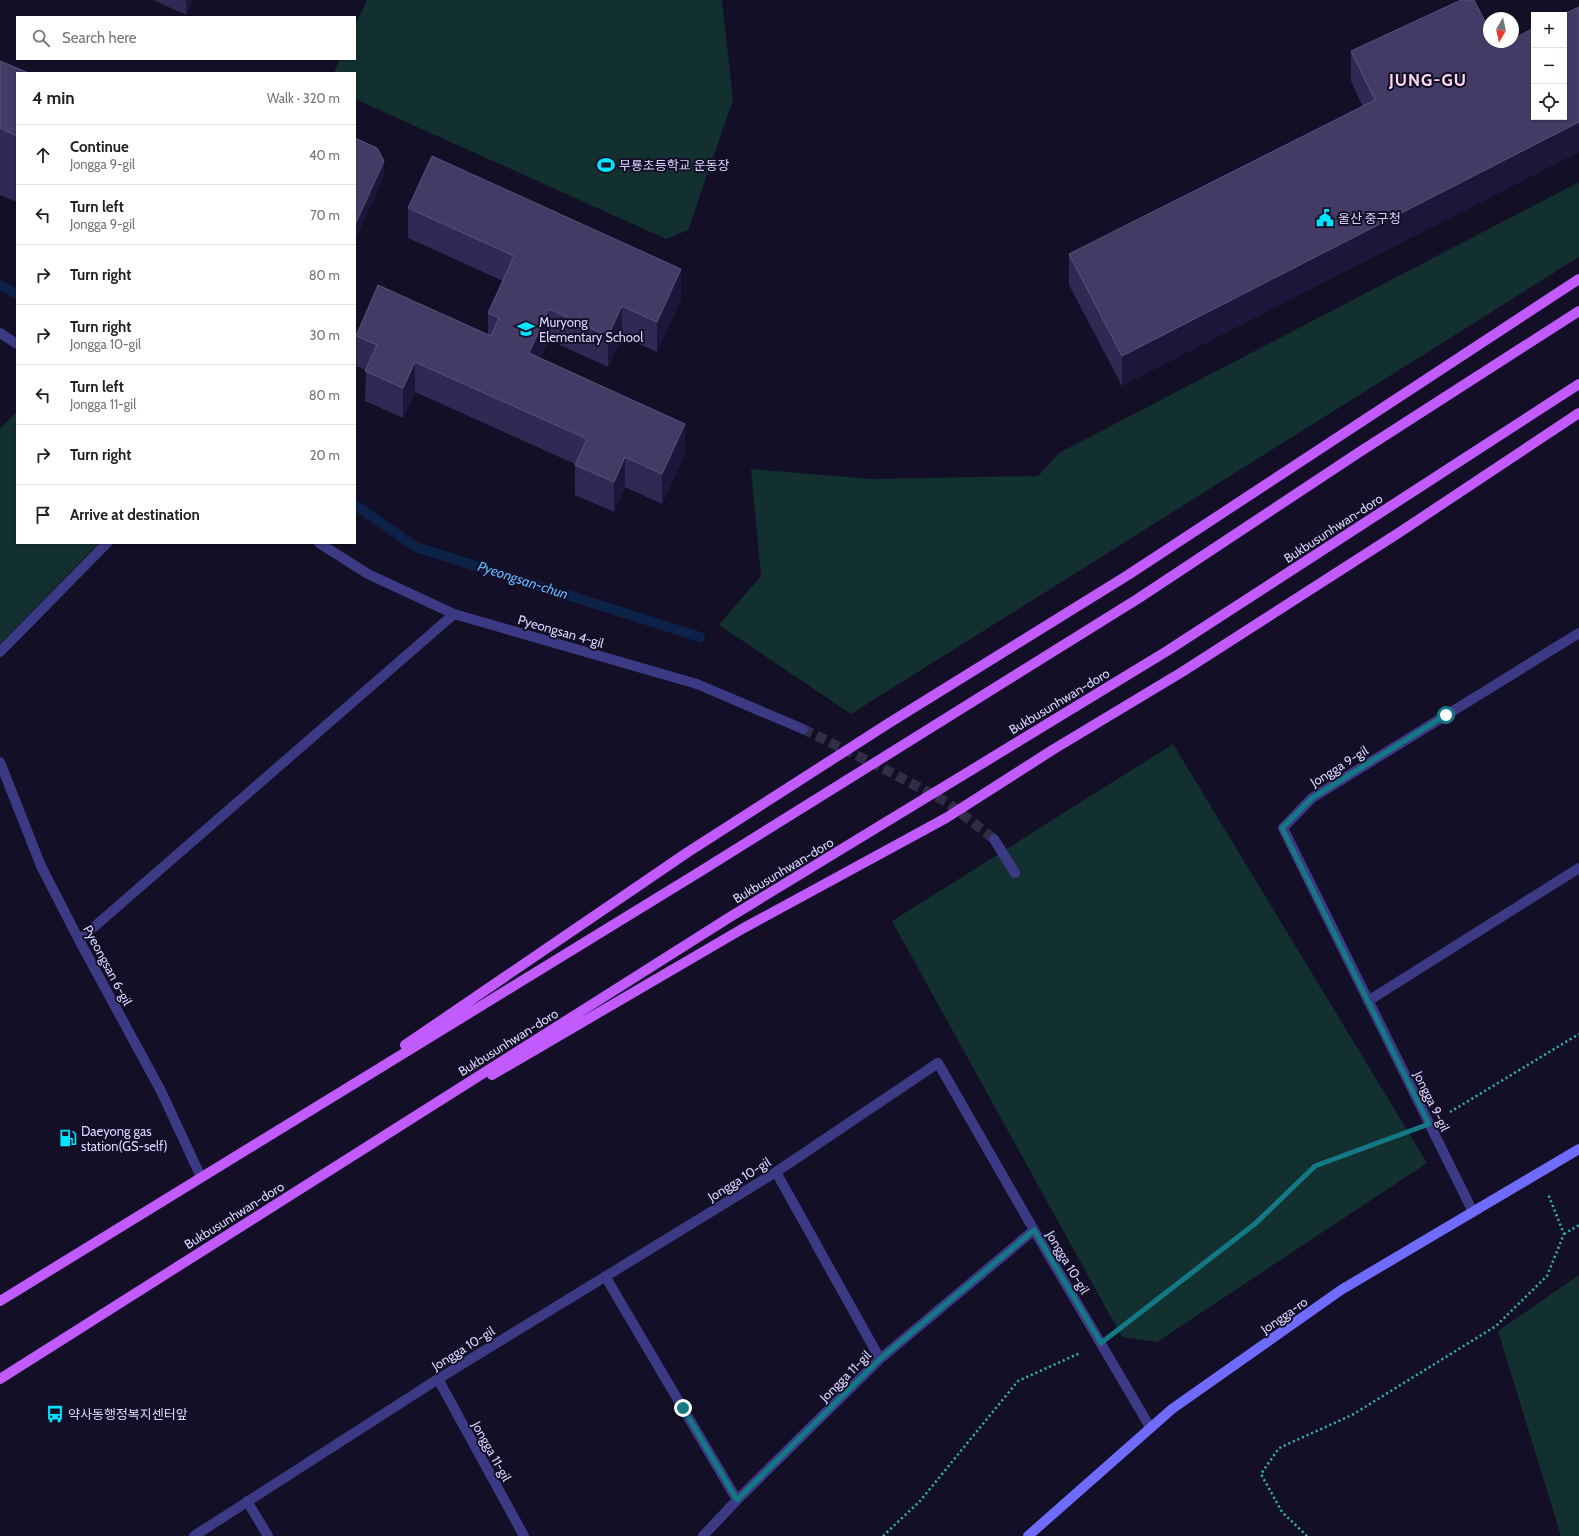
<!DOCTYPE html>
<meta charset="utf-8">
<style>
body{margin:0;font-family:Cabin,"Noto Sans KR",sans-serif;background:#f6f6f6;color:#222}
.controls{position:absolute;right:12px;top:12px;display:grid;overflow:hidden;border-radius:0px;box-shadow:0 1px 3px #0004}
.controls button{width:36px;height:36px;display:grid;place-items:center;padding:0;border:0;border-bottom:1px solid #e0e0e0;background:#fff;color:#222;font:20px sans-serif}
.compass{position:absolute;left:1483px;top:12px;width:36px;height:36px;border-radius:50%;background:#fff;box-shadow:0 1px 3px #0004;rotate:189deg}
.stop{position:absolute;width:12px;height:12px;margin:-9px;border:3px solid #137a85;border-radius:50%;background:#fff}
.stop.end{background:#137a85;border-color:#fff;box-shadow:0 1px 4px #0008}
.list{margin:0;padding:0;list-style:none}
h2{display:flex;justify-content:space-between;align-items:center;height:52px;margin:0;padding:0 16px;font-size:17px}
h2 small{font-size:13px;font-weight:400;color:#767676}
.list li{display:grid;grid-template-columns:26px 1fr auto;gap:12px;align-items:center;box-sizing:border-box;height:60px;padding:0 16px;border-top:1px solid #e0e0e0}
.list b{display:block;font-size:15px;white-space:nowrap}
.list p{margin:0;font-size:13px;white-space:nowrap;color:#767676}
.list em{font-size:13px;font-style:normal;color:#767676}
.icon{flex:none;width:22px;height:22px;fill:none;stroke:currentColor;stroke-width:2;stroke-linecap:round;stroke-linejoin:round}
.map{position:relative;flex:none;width:1579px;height:1536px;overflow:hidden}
.search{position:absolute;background:#fff;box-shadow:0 1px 3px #0004;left:16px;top:16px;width:340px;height:44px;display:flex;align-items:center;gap:10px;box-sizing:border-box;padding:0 14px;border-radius:0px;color:#767676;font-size:15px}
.panel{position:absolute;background:#fff;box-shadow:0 1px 3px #0004;left:16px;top:72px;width:340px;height:472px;border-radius:0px}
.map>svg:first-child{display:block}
.green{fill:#12302f}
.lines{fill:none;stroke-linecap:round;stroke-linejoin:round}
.stream{stroke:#0c2248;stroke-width:10}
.minor-tunnel{stroke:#312d47;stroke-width:10;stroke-dasharray:10 5;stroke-linecap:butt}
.path{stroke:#2fb8b0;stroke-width:2.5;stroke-dasharray:2 3;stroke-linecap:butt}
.service{stroke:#3d3a85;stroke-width:10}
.minor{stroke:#3d3a85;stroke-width:10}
.secondary{stroke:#6f6bff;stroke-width:10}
.primary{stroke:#c25bff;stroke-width:10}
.wall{fill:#312854}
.shaded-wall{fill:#1d163a}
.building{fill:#433a66;stroke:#5a527e}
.route{stroke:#137a85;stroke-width:5}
.labels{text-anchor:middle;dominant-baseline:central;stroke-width:4;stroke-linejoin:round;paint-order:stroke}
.poi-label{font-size:13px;fill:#d9d4ff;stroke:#130f26;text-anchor:start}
.street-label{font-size:13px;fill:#d9d4ff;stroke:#130f26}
.water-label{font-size:14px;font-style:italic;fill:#62b6ff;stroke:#130f26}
.district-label{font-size:17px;font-weight:bold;letter-spacing:1px;fill:#ffd6f0;stroke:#130f26}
</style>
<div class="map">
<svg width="1579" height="1536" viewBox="0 0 1579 1536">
<rect width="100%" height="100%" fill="#130f26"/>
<path class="green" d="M367,0H722L733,100L688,230L666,239L355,99V73H334L340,59H355V26Z
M1579,182V257L851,714L719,625L761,576L751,469L871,479L1038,476L1059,453Z
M17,411V543H99L0,644V429Z
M1173,744L1427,1163L1157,1342L1122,1337L892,921Z
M1579,1275V1536H1561L1498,1331Z"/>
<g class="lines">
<path class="stream" d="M0,285L17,294
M355,505L416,547L700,637"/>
<path class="minor-tunnel" d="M803,729L890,772L948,803L994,839"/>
<path class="path" d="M1450,1112L1579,1034
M1564,1234L1579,1225
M1118,1330L1256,1223L1315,1166L1408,1132
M883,1536L920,1501L1018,1381L1080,1353
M1307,1536L1282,1512L1261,1474L1279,1448L1352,1415L1496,1326L1547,1276L1564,1234L1548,1194"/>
<path class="service" d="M0,333L17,344
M319,543L368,574L454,614L697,684L803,729
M0,652L107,543
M0,762L41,866L79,940L161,1091L201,1177
M994,839L1015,873
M79,940L454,614"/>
<path class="minor" d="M1368,1001L1579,868
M776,1172L880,1359
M1473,1212L1283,828L1312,798L1579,633
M605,1276L737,1500
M438,1379L524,1536
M247,1501L268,1536
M194,1536L438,1379L776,1172L938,1063L1034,1230L1150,1427
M703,1536L737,1500L880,1359L1034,1230"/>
<path class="secondary" d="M1028,1536L1172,1409L1341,1290L1579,1149"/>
<path class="primary" d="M405,1045L688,852L889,723L1128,575L1579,279
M492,1075L742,929L946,818L1054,749L1182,672L1400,532L1579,413
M0,1301L701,871L1139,598L1358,453L1579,311
M0,1379L730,917L1167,651L1579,384"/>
</g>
<path class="wall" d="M153,0H193L186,15Z
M1498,46L1122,386L1069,285V254L1363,107L1351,81V51Z
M0,61L17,73V202L0,195Z
M408,208L681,299L657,352L622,336L608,367L549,340L540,359L685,454L662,504L625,487L614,512L575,495V464L415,392L403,418L365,401L366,370L356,366V336L488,335V313L503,281L408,238Z"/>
<path class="shaded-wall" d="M186,0H193L186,15Z
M1579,122V152L1122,386V356Z
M384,161V177L355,241V225Z
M681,269V299L657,352V322Z
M622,306V336L608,367V336Z
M549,309V340L529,384V353Z
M415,362V392L403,418V388Z
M685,424V454L662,504V474Z
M625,457V487L614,512V482Z"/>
<path class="building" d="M1461,0H1474L1489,29V42H1496L1498,46L1506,42H1513V39L1534,28V117H1564V15H1562L1579,7V122L1122,356L1069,254L1375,100L1351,51Z
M0,61L29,73H17V136L0,128Z
M355,138L377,148L384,161L355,225Z
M432,156L681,269L657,322L622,306L608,336L549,309L529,353L685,424L662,474L625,457L614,482L575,465L587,439L415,362L403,388L365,371L377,345L356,336L378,285L491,336L499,318L488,313L514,256L408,208Z"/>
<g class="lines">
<path class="route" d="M683,1408L737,1500L880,1359L1034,1230L1101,1343L1256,1223L1315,1166L1429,1124L1282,828L1312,798L1446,715"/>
</g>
<defs>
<g id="stadium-bare" transform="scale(1.38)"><path d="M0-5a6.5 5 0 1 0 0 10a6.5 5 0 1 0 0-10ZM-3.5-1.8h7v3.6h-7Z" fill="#00e5ff" stroke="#130f26" stroke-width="2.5" paint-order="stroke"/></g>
<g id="civic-bare" transform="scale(1.38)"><path d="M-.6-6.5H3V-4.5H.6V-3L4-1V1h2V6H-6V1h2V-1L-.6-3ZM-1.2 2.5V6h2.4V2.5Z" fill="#00e5ff" stroke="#130f26" stroke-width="2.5" paint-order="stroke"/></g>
<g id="school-bare" transform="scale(1.38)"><path d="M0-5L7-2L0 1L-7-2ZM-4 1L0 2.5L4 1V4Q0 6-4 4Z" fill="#00e5ff" stroke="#130f26" stroke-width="2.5" paint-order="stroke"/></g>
<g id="fuel-bare" transform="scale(1.38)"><path d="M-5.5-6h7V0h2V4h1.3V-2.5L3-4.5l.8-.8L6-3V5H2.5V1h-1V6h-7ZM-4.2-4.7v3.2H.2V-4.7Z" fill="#00e5ff" stroke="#130f26" stroke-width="2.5" paint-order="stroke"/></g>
<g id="bus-bare" transform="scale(1.38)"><path d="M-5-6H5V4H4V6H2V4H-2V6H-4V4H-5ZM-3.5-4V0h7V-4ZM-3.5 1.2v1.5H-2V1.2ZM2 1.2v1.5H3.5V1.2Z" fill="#00e5ff" stroke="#130f26" stroke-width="2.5" paint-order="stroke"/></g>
</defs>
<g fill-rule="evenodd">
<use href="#stadium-bare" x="606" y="165"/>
<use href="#civic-bare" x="1325" y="218"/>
<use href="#school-bare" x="526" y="329"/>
<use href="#fuel-bare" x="68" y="1138"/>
<use href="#bus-bare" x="55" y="1414"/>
</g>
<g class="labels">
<g class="poi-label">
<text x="619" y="165">무룡초등학교 운동장</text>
<text x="1338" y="218">울산 중구청</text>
<text x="539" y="322">Muryong<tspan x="539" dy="15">Elementary School</tspan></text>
<text x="81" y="1131">Daeyong gas<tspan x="81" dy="15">station(GS-self)</tspan></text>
<text x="68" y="1414">약사동행정복지센터앞</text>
</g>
<g class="street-label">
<text transform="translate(1333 528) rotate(-33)">Bukbusunhwan-doro</text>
<text transform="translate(561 631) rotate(16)">Pyeongsan 4-gil</text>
<text transform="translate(1059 701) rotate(-31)">Bukbusunhwan-doro</text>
<text transform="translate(1339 766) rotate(-32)">Jongga 9-gil</text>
<text transform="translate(783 870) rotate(-31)">Bukbusunhwan-doro</text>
<text transform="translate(108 965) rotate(62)">Pyeongsan 6-gil</text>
<text transform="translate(508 1042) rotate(-32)">Bukbusunhwan-doro</text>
<text transform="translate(1432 1101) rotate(64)">Jongga 9-gil</text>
<text transform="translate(739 1179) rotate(-32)">Jongga 10-gil</text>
<text transform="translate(234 1215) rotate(-32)">Bukbusunhwan-doro</text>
<text transform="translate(1068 1262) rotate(59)">Jongga 10-gil</text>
<text transform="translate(1284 1315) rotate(-35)">Jongga-ro</text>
<text transform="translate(463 1348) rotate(-32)">Jongga 10-gil</text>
<text transform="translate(845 1376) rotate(-45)">Jongga 11-gil</text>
<text transform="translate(492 1451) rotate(61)">Jongga 11-gil</text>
</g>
<g class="water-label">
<text transform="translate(523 580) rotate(18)">Pyeongsan-chun</text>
</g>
<g class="district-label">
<text x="1428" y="80">JUNG-GU</text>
</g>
</g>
</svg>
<div class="controls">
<button>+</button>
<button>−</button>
<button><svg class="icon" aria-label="locate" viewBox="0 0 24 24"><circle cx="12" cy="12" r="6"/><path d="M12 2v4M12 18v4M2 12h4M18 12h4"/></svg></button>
</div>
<svg class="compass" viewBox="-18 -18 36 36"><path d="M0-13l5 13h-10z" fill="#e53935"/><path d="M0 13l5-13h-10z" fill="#767676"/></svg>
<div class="stop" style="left:1446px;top:715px"></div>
<div class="stop end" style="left:683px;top:1408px"></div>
<div class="search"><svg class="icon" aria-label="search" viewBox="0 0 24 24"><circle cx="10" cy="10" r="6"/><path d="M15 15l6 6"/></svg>Search here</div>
<section class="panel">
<h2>4 min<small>Walk · 320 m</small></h2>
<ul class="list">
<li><svg class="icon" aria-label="ahead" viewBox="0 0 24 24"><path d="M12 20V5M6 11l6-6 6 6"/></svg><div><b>Continue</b><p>Jongga 9-gil</p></div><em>40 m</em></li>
<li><svg class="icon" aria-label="left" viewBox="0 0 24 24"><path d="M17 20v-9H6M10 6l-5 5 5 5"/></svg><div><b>Turn left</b><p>Jongga 9-gil</p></div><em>70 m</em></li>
<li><svg class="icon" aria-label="right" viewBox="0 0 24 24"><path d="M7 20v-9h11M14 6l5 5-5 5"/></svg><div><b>Turn right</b></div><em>80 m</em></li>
<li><svg class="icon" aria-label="right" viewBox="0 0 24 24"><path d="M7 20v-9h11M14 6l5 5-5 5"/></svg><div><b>Turn right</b><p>Jongga 10-gil</p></div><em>30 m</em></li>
<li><svg class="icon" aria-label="left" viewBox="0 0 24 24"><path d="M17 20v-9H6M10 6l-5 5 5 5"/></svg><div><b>Turn left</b><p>Jongga 11-gil</p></div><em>80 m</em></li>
<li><svg class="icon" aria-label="right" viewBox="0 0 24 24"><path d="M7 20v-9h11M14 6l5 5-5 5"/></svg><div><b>Turn right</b></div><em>20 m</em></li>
<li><svg class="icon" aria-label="arrive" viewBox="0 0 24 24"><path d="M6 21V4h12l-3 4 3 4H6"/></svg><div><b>Arrive at destination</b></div></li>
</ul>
</section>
</div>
